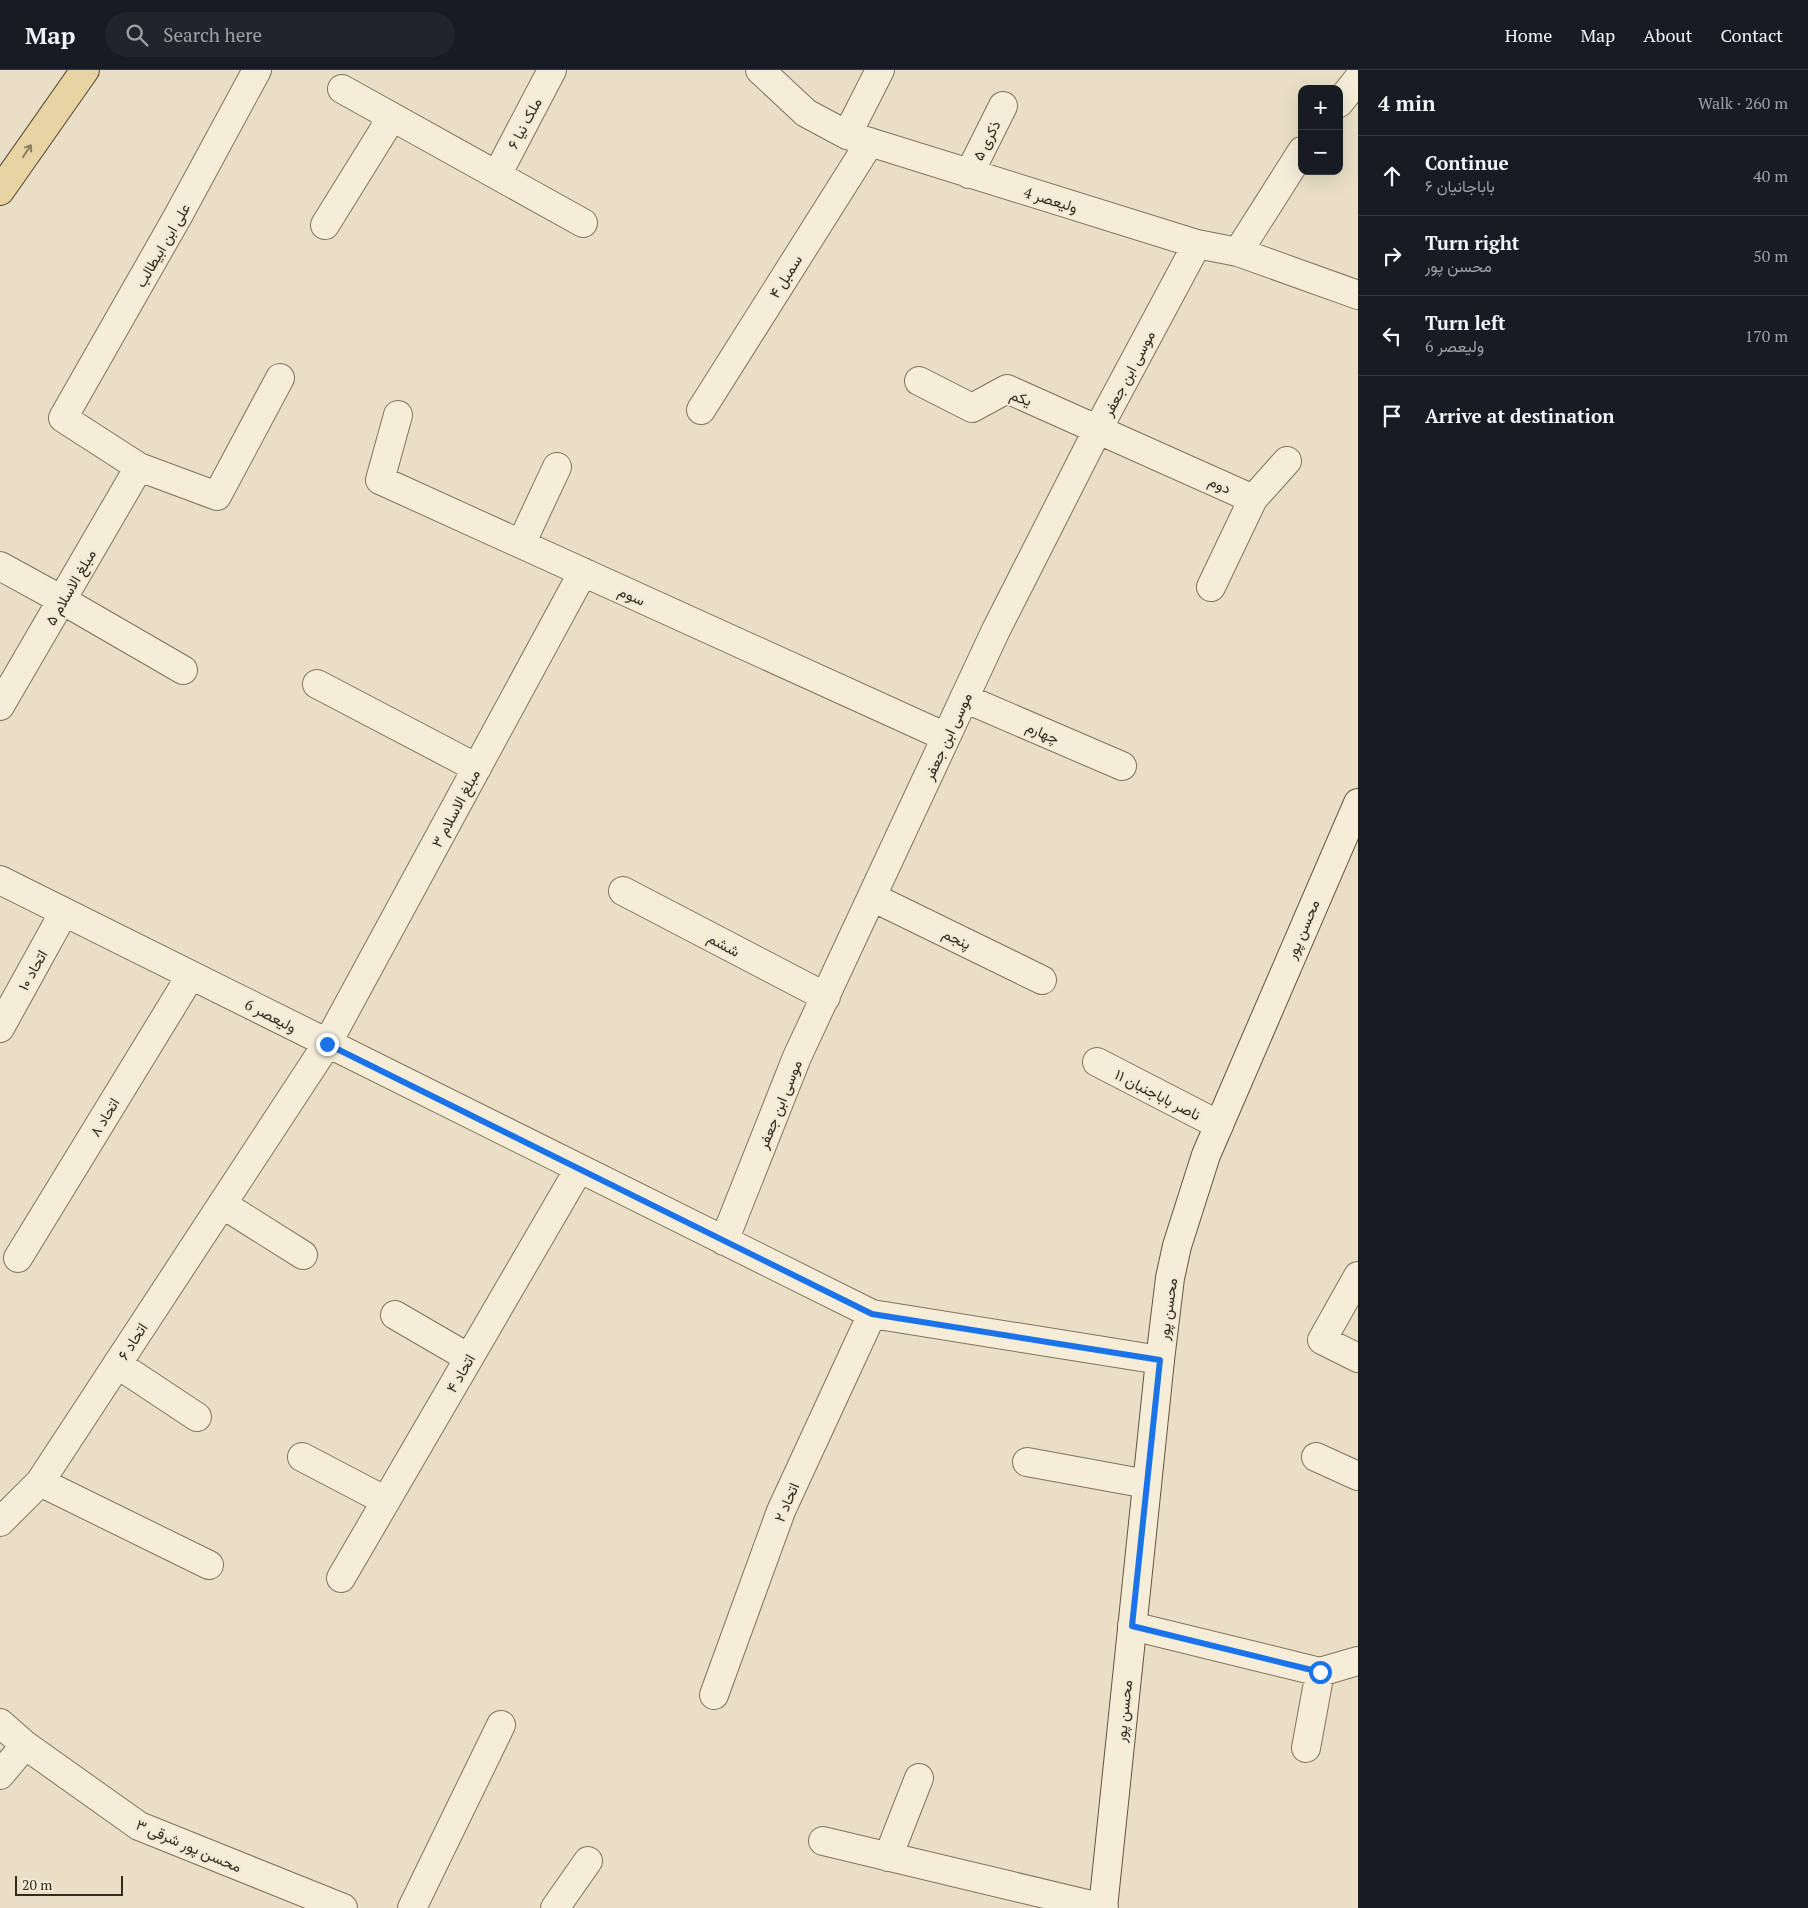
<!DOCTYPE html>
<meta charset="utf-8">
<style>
body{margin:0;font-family:"PT Serif",Vazirmatn,serif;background:#20242c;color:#f1f3f6}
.controls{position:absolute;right:15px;top:15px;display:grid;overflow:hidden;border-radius:10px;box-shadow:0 5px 20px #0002}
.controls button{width:45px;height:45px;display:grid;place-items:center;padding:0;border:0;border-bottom:1px solid #363941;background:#171b24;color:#f1f3f6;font:25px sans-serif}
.scale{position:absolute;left:15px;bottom:12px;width:108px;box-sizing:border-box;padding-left:5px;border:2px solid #342a20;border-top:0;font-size:14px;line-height:18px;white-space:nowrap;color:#342a20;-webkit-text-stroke:4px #f1e9d4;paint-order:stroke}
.stop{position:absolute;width:15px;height:15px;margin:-11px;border:4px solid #1a73e8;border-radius:50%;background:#fff}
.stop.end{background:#1a73e8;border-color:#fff;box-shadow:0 1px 5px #0008}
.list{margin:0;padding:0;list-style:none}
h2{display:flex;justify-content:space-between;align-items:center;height:65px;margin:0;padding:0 20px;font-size:21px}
h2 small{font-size:16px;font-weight:400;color:#9ea1a6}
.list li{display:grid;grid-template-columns:32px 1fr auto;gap:15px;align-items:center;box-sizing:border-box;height:80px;padding:0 20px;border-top:1px solid #363941}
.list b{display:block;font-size:19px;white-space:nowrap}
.list p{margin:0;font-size:16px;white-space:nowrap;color:#9ea1a6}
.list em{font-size:16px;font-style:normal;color:#9ea1a6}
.icon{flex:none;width:28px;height:28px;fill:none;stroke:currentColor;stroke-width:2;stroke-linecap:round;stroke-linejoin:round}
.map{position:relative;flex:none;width:1358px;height:1838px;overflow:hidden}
header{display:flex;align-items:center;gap:30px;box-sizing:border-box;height:70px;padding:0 25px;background:#171b24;border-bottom:1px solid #363941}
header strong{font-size:24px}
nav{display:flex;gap:28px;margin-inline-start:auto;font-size:18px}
.search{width:350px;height:45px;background:#20242c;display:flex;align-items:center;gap:12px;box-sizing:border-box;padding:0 18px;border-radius:28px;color:#9ea1a6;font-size:19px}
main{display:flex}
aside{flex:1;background:#171b24}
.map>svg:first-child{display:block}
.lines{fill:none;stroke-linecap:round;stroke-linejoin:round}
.street-casing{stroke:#82725d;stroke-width:30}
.secondary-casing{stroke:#645341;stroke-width:30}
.primary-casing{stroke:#504031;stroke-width:30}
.street{stroke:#f5edd8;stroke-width:28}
.secondary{stroke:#f5edd8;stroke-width:28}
.primary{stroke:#e8d3a2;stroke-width:28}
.oneway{stroke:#8e7e61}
.route{stroke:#1a73e8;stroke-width:6}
.labels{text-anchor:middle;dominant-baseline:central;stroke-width:4;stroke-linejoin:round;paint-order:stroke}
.street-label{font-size:15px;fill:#342a20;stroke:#f1e9d4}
</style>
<header>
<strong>Map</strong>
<div class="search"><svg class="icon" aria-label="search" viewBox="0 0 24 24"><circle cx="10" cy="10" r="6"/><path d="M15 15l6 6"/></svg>Search here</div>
<nav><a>Home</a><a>Map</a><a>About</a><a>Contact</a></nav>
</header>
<main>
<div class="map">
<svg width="1358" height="1838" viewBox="0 0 1358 1838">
<rect width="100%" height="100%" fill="#e9dfc6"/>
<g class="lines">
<g class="street-casing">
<path id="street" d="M257,0L178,146L63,348L139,397L217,426L280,308
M760,0L806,43L847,65L1197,174L1238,182L1358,225
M342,19L583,153
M1339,33L1358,9
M847,65L880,0
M969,104L1003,36
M497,105L552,0
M325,155L392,47
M1238,182L1302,81
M919,311L972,338L1007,319L1253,429L1211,517
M701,340L870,72
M398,345L380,410L946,667
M1253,429L1287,391
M521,474L557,397
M0,496L62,530L183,600
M317,614L477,698
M964,628L1122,696
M0,636L139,397
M0,810L872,1244L1160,1290
M623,821L826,927
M872,827L1042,910
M0,958L64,842
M1097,992L1219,1055
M222,1134L303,1185
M724,1171L797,987L996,560L1098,359L1197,174
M18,1188L191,905
M1358,1206L1322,1270L1358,1288
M395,1245L469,1288
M117,1294L197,1347
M302,1387L386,1431
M1316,1387L1358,1406
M1027,1392L1147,1414
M0,1452L40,1412
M209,1495L40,1412L327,974L583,502
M341,1508L579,1099
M1132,1556L1320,1602L1358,1591
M714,1625L781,1441L872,1244
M0,1653L25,1675L139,1756L343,1838
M1306,1678L1320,1602
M0,1705L25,1675
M823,1771L1104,1838
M888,1787L919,1708
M412,1838L501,1655
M555,1838L588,1791"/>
</g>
<g class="secondary-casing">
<path id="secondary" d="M1103,1838L1160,1290L1170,1208L1177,1176L1206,1085L1358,733"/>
</g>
<g class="primary-casing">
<path id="primary" d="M0,121L85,0"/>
</g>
<use href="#street" class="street"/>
<use href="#secondary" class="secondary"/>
<use href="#primary" class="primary"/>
</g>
<defs><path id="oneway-shaft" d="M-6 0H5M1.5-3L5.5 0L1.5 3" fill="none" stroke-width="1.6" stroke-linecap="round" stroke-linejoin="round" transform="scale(1.25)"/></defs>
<use class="oneway" href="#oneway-shaft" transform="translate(27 81) rotate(-56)"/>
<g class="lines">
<path class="route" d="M327,974L872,1244L1160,1290L1132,1556L1320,1602"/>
</g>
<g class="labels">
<g class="street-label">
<text transform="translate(524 53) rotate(-62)">ملک نیا ۶</text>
<text transform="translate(986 70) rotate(-63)">ذکری ۵</text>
<text transform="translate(1051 129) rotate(17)">ولیعصر 4</text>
<text transform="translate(162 175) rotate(-60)">علی ابن ابیطالب</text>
<text transform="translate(785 206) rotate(-58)">سمبل ۴</text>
<text transform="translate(1128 303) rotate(-62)">موسی ابن جعفر</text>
<text transform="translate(1021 327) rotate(19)">یکم</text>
<text transform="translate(1220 414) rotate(24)">دوم</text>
<text transform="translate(70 517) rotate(-60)">مبلغ الاسلام ۵</text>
<text transform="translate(632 525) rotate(24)">سوم</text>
<text transform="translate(1043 662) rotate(23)">چهارم</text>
<text transform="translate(947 666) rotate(-65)">موسی ابن جعفر</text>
<text transform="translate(455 738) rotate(-62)">مبلغ الاسلام ۳</text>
<text transform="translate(1302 859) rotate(-67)">محسن پور</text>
<text transform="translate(957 868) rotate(26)">پنجم</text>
<text transform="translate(724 874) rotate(28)">ششم</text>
<text transform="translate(32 900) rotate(-61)">اتحاد ۱۰</text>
<text transform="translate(271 945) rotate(27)">ولیعصر 6</text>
<text transform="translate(1158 1024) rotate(27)">ناصر باباجنبان ۱۱</text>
<text transform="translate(779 1034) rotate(-68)">موسی ابن جعفر</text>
<text transform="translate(104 1047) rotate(-59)">اتحاد ۸</text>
<text transform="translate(1167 1239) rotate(-82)">محسن پور</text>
<text transform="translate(132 1271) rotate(-57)">اتحاد ۶</text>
<text transform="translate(460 1303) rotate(-60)">اتحاد ۴</text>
<text transform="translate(786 1432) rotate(-67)">اتحاد ۲</text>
<text transform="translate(1123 1641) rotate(-84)">محسن پور</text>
<text transform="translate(189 1775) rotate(23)">محسن پور شرقی ۳</text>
</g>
</g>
</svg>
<div class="controls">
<button>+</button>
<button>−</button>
</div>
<div class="scale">20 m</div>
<div class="stop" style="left:1320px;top:1602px"></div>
<div class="stop end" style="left:327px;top:974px"></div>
</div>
<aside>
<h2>4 min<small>Walk · 260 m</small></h2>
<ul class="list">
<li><svg class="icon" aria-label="ahead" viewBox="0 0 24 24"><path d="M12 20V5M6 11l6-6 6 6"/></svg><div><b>Continue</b><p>باباجانیان ۶</p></div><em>40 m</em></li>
<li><svg class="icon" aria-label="right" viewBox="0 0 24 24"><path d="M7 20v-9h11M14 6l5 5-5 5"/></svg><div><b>Turn right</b><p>محسن پور</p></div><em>50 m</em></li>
<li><svg class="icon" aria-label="left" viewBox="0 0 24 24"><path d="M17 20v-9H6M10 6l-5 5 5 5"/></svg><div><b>Turn left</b><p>ولیعصر 6</p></div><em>170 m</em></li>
<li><svg class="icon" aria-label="arrive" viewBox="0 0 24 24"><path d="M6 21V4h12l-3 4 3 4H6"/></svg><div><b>Arrive at destination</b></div></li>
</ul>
</aside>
</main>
